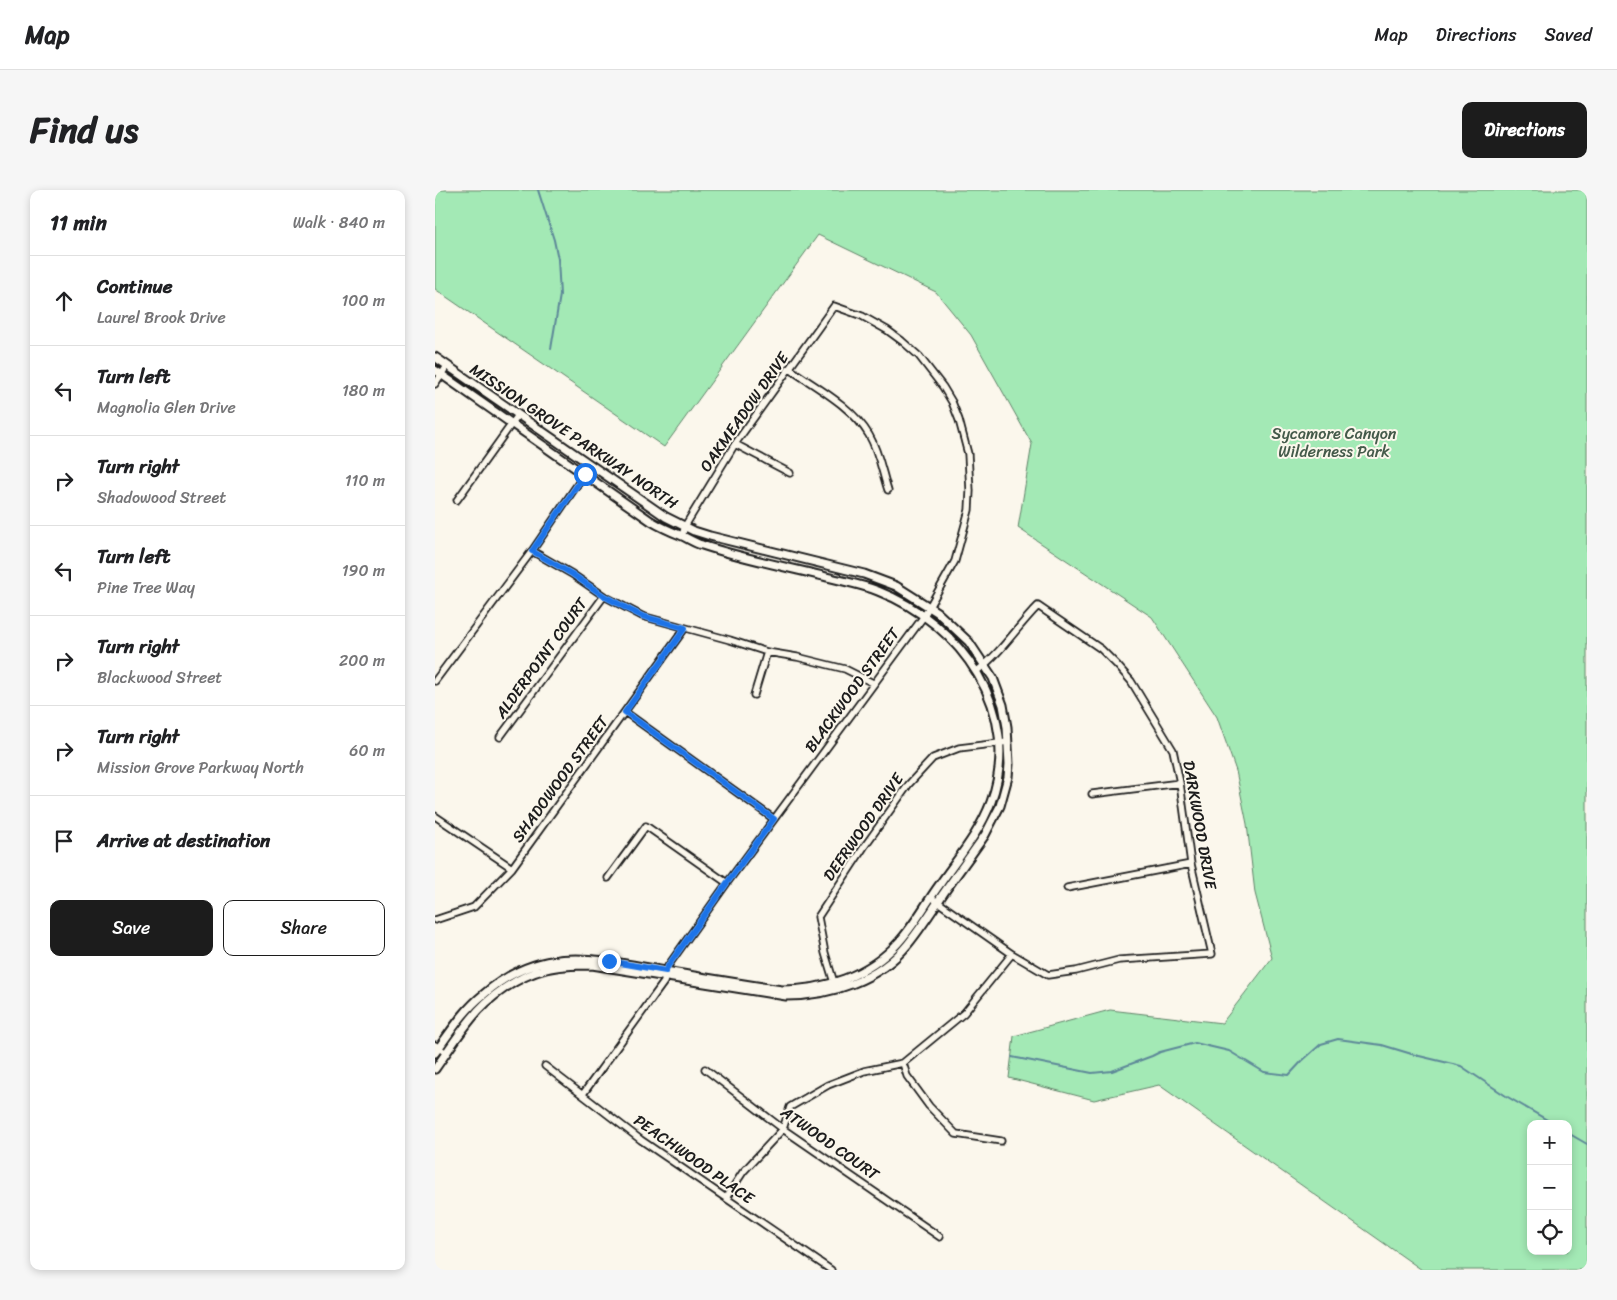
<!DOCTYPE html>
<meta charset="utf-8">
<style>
body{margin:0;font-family:Sriracha,sans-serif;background:#f6f6f6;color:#202124}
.controls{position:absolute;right:15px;bottom:15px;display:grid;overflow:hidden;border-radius:10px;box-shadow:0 2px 8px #0003}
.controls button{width:45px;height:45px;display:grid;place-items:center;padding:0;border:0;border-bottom:1px solid #e0e0e0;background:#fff;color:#202124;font:25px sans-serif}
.stop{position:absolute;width:15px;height:15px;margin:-11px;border:4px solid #1a73e8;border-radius:50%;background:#fff}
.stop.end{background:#1a73e8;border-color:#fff;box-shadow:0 1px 5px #0008}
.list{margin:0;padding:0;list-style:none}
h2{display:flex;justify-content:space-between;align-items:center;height:65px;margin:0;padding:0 20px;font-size:21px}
h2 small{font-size:16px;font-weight:400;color:#757577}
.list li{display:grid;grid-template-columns:32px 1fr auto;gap:15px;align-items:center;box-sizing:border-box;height:90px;padding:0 20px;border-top:1px solid #e0e0e0}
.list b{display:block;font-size:19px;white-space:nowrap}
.list p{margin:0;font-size:16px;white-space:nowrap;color:#757577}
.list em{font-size:16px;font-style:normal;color:#757577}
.actions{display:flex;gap:10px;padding:15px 20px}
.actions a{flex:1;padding:11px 0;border:1px solid #1c1c1c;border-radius:10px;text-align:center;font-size:18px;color:#1c1c1c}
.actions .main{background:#1c1c1c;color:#fff}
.icon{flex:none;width:28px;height:28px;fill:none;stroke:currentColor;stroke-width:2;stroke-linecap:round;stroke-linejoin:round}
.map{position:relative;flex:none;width:1152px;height:1080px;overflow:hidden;border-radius:10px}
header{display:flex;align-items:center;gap:30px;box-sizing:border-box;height:70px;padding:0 25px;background:#fff;border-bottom:1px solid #e0e0e0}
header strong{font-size:24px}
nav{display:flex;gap:28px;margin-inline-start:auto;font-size:18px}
.intro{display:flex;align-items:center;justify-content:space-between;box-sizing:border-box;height:120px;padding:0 30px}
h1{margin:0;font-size:35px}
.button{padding:12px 22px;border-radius:10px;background:#1c1c1c;color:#fff;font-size:18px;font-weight:700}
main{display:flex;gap:30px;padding:0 30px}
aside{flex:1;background:#fff;border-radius:10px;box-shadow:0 2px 8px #0003}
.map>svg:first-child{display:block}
.green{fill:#a3e9b5;stroke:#608268;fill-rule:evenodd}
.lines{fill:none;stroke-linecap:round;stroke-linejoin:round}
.stream{stroke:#5d8898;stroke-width:2}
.minor-casing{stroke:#1c1c1c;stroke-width:9}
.tertiary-casing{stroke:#1c1c1c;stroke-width:11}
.minor{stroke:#fbf7ec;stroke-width:5.5}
.tertiary{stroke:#fbf7ec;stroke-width:7}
.route{stroke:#1a73e8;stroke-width:6}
.labels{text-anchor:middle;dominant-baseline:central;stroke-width:4;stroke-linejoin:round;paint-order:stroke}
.street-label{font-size:16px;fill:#1c1c1c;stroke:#fbf7ec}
.park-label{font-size:16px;fill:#445a4a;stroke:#fbf7ec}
</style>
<header>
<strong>Map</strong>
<nav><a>Map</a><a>Directions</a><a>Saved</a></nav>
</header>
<div class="intro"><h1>Find us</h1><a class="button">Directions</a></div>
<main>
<aside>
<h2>11 min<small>Walk · 840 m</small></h2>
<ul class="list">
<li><svg class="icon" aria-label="ahead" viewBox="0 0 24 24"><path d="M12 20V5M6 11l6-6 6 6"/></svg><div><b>Continue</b><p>Laurel Brook Drive</p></div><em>100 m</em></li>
<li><svg class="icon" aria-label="left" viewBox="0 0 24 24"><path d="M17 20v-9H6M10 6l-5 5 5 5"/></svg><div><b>Turn left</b><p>Magnolia Glen Drive</p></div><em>180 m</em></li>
<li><svg class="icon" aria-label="right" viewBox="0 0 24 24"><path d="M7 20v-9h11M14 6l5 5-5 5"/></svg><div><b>Turn right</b><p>Shadowood Street</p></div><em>110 m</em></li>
<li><svg class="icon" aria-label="left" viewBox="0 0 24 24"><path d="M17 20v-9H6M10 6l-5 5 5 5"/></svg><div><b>Turn left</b><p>Pine Tree Way</p></div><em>190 m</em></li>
<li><svg class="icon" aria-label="right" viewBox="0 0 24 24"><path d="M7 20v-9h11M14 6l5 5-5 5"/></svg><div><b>Turn right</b><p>Blackwood Street</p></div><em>200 m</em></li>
<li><svg class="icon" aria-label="right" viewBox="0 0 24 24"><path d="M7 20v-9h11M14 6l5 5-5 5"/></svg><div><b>Turn right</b><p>Mission Grove Parkway North</p></div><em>60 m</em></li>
<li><svg class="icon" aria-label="arrive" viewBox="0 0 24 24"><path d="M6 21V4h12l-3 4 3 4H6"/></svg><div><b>Arrive at destination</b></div></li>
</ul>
<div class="actions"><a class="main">Save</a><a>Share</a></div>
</aside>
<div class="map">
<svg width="1152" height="1080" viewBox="0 0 1152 1080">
<rect width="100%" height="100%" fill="#fbf7ec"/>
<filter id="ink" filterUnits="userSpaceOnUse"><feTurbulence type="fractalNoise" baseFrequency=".02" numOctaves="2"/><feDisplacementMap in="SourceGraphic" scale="10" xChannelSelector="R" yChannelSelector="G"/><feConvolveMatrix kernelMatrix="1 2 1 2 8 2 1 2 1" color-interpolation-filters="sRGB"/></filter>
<g filter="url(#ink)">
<path class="green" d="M0,0H1152V1080H987L724,895L659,910L574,888L579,846L675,820L787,833L837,768L820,703L812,634L801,581L782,527L717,427L583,338L597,254L536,145L501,102L383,45L229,257L0,99ZM1096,934H1133V1061H1096Z"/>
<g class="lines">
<path class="stream" d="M103,0L119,50L123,69L125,105L116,159
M577,867L657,883L677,881L717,866L725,862L760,853L794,861L829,882L854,885L867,871L886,854L903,849L947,855L980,865L1026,876L1071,906L1119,934
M1133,943L1152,954"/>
<g class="minor-casing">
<path id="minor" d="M355,179C382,198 417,216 434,245C444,262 447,282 453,300
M0,194L12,176
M300,254L355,283
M22,310L83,225
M97,361L137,384L169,406L207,426L295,450L332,462L362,467L410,479L438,493
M0,491L97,361L155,276
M319,505L332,462
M190,522L339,629
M65,547L169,406
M657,604L745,593
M0,626L77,678
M173,688L211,636L292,693
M632,698L756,674
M500,710L577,764L613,785L641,781L684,770L777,764L756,674L745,593L738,560L696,491L682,475L666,459L603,416C582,437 566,463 542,481
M0,730L39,717L77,678L250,438
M400,796L390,763L383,727L429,657L474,594L498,568L524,558L573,552
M0,855L11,863
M468,873L472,886L494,916L521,944L566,951
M110,876L206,950L396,1080
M270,879L348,939L505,1047
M148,904L229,792L233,776L292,693L489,426L520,371L534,320L535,301L533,264L524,230L517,212L508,197L484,166L467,151L452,140L427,126L399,116L300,254L250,336L247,346
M291,1008L308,982L348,939L355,917L393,895L429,881L468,873L529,823L577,764"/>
</g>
<g class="tertiary-casing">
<path id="tertiary" d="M0,167L231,327L259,341L275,346L429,384L461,396L502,422L534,452L558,488L568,515L572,537L574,574L573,587L565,616L550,645C536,665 522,684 508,704C497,721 486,738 473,754C444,790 396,806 351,806L157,775C142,775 126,775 111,779C83,786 54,806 36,829C23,845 12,862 0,879
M0,180L216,331C226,337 235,341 245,345C253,348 259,353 267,355C306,368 348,376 388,386C406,391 425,394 443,401C526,433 589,522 556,612C545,642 523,668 505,694C491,713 479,736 463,753C433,786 390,800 347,800C308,794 269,788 231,781C161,769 107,753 48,805C28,821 15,843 0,863"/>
</g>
<use href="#minor" class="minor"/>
<use href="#tertiary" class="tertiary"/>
</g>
</g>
<g class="lines" filter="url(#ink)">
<path class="route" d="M150,284L97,361L137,384L169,406L195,420L207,426L250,438L190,522L339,629L292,693L233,776L231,781L174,771"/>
</g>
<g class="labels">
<g class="street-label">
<text transform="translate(309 222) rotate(-55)">OAKMEADOW DRIVE</text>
<text transform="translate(139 246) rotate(34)">MISSION GROVE PARKWAY NORTH</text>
<text transform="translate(106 468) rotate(-54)">ALDERPOINT COURT</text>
<text transform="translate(417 500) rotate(-54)">BLACKWOOD STREET</text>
<text transform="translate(125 589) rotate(-54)">SHADOWOOD STREET</text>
<text transform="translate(765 635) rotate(80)">DARKWOOD DRIVE</text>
<text transform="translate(428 637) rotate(-55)">DEERWOOD DRIVE</text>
<text transform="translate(395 953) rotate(35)">ATWOOD COURT</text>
<text transform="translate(259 969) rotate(35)">PEACHWOOD PLACE</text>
</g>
<g class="park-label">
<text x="899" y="243">Sycamore Canyon<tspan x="899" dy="18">Wilderness Park</tspan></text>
</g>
</g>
</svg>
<div class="controls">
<button>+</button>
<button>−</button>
<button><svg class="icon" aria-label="locate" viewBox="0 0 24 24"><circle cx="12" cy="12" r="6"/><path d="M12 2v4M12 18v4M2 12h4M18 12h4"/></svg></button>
</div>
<div class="stop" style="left:150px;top:284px"></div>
<div class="stop end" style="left:174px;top:771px"></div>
</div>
</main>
